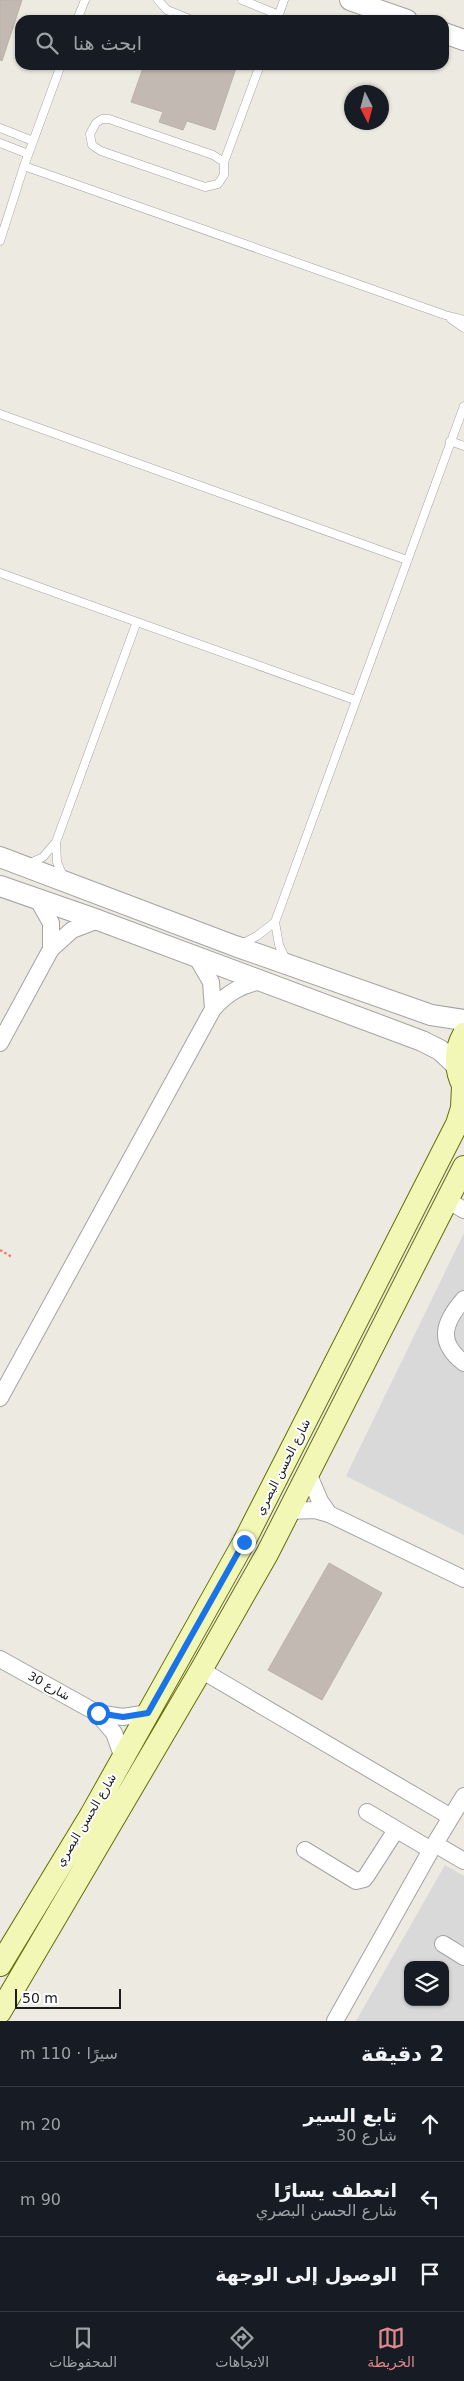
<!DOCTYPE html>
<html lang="ar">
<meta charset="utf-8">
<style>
body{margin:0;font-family:"DejaVu Sans",Cairo,sans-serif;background:#242831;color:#f1f3f6;direction:rtl}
.controls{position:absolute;right:15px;bottom:15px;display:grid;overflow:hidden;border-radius:10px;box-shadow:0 1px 4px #0004}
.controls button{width:45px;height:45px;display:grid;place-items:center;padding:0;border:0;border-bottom:1px solid #363941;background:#171b24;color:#f1f3f6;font:25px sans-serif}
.compass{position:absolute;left:344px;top:85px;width:45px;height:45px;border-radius:50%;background:#171b24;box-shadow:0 1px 4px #0004;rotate:174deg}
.scale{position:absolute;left:15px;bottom:12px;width:106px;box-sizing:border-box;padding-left:5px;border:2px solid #1c1c1c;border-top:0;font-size:14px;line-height:18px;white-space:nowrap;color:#1c1c1c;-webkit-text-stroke:4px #fff;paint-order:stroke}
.stop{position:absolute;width:15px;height:15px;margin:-11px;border:4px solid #1a73e8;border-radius:50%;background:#fff}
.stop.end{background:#1a73e8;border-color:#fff;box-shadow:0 1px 5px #0008}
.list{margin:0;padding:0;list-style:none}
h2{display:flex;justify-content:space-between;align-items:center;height:65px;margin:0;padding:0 20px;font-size:21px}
h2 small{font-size:16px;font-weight:400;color:#9ea1a6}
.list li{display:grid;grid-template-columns:32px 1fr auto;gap:15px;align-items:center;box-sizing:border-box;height:75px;padding:0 20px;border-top:1px solid #363941}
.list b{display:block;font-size:19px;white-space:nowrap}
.list p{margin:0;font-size:16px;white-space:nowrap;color:#9ea1a6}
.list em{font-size:16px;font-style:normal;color:#9ea1a6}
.icon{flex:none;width:28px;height:28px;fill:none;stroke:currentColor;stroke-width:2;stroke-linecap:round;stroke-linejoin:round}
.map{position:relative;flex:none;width:464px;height:2021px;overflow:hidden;direction:ltr}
.search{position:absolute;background:#171b24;box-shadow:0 1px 4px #0004;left:15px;right:15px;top:15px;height:55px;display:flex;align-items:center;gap:12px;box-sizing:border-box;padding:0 18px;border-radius:15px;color:#9ea1a6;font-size:19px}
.sheet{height:290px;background:#171b24}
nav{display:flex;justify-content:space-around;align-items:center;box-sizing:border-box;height:70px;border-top:1px solid #363941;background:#171b24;font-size:14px;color:#9ea1a6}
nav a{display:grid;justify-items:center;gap:2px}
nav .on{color:#dc8a8a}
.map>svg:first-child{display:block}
.residential{fill:#dad9d9;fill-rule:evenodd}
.building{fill:#c2b9b2;stroke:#beb1a5}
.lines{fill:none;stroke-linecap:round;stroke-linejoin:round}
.service-casing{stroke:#a3a3a3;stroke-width:9}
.minor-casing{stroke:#a3a3a3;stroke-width:18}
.tertiary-casing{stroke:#a3a3a3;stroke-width:22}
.secondary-casing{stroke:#626f08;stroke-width:24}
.path{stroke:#f57c6b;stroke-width:2.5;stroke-dasharray:2.5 2.5;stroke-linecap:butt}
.service{stroke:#fff;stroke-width:8}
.minor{stroke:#fff;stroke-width:16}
.tertiary{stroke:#fff;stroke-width:20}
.secondary{stroke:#f3f7b6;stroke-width:22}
.route{stroke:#1a73e8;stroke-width:6}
.labels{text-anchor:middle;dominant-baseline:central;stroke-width:4;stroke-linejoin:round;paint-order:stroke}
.street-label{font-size:12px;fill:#1c1c1c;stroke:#fff}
</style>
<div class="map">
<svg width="464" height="2021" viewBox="0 0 464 2021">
<rect width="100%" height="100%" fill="#edeae2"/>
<path class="residential" d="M464,1233V1535L346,1476Z
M445,1865L464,1876V2021H356ZM408,1965H445V2002H408Z"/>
<path class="building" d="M0,0H22L2,61L0,60Z
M144,65H237L215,130L187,121L183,130L159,122L163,112L131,102Z
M329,1563L382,1593L322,1700L268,1670Z"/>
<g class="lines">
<g class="service-casing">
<path id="service" d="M158,0L167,10L192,20
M242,0L279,15
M77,20L85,0
M277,20L284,0
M102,119H109L213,155L224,162V175L218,184L205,187L101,151L92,145L90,134L96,123Z
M0,128L33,141
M0,143L28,154
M224,162L260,65
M24,166L445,315L464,320
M0,241L24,166L61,65
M451,319L464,328
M0,414L407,560
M450,441L464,446
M0,573L355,700
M56,842L57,862L63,876
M28,864L43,857L56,842L136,624
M241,944L257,936L275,922
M286,960L279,945L275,922L464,406"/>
</g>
<g class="minor-casing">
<path id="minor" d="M38,900L51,923V949
M197,958L211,982L213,1009
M0,1043L51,949L72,930L98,920
M447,1200L464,1210
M464,1299C443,1323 437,1342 464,1363
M0,1398L213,1009C227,993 241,985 262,981
M308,1473L320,1501L329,1514
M289,1511L315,1510L329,1514L464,1579
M0,1659L97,1713L114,1733L123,1758
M201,1670L451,1817
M97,1713L123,1717L148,1713
M367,1812L431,1850
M435,1844L464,1861
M305,1850L356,1881L364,1879L367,1875L396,1830
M443,1944L464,1957
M335,2021L431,1850L464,1796"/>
</g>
<g class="tertiary-casing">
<path id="tertiary" d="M350,0L407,20
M444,33L464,40
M0,857L235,946L431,1015L464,1020
M0,886L98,920L422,1041L440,1050L456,1065"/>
</g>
<g class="secondary-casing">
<path id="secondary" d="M464,1034C454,1051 455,1070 464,1087
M0,1965L91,1815L244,1542L457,1124L462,1108L463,1086
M0,2012L201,1670L267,1554L464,1167"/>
</g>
<path class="path" d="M0,1250L12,1257"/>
<use href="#service" class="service"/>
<use href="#minor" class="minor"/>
<use href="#tertiary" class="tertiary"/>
<use href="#secondary" class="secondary"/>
</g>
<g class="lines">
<path class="route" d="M98,1713L123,1717L148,1713L244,1542"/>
</g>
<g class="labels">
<g class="street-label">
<text transform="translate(283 1467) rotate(-63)">شارع الحسن البصري</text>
<text transform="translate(49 1686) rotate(29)">شارع 30</text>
<text transform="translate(86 1820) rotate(-59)">شارع الحسن البصري</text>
</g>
</g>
</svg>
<div class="controls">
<button><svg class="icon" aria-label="layers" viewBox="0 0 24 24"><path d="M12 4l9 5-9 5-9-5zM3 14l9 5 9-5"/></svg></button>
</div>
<svg class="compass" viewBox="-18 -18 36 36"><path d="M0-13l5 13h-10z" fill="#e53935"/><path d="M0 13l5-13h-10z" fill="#9ea1a6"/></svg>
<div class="scale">50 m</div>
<div class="stop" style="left:98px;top:1713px"></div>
<div class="stop end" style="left:244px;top:1542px"></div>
<div class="search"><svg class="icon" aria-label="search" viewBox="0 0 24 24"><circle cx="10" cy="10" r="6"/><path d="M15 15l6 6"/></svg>ابحث هنا</div>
</div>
<section class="sheet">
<h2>2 دقيقة<small>سيرًا · 110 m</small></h2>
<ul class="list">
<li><svg class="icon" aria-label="ahead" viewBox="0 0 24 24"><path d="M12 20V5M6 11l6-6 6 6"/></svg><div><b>تابع السير</b><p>شارع 30</p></div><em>20 m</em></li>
<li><svg class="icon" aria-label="left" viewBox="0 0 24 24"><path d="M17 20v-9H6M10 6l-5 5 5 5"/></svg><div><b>انعطف يسارًا</b><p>شارع الحسن البصري</p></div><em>90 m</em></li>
<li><svg class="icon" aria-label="arrive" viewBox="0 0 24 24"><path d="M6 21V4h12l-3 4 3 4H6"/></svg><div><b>الوصول إلى الوجهة</b></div></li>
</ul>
</section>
<nav>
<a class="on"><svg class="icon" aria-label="map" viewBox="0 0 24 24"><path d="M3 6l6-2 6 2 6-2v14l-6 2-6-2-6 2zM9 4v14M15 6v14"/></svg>الخريطة</a>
<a><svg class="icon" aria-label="directions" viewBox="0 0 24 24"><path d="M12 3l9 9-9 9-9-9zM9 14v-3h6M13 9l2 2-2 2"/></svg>الاتجاهات</a>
<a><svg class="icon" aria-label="saved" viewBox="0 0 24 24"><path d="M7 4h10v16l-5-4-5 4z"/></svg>المحفوظات</a>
</nav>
